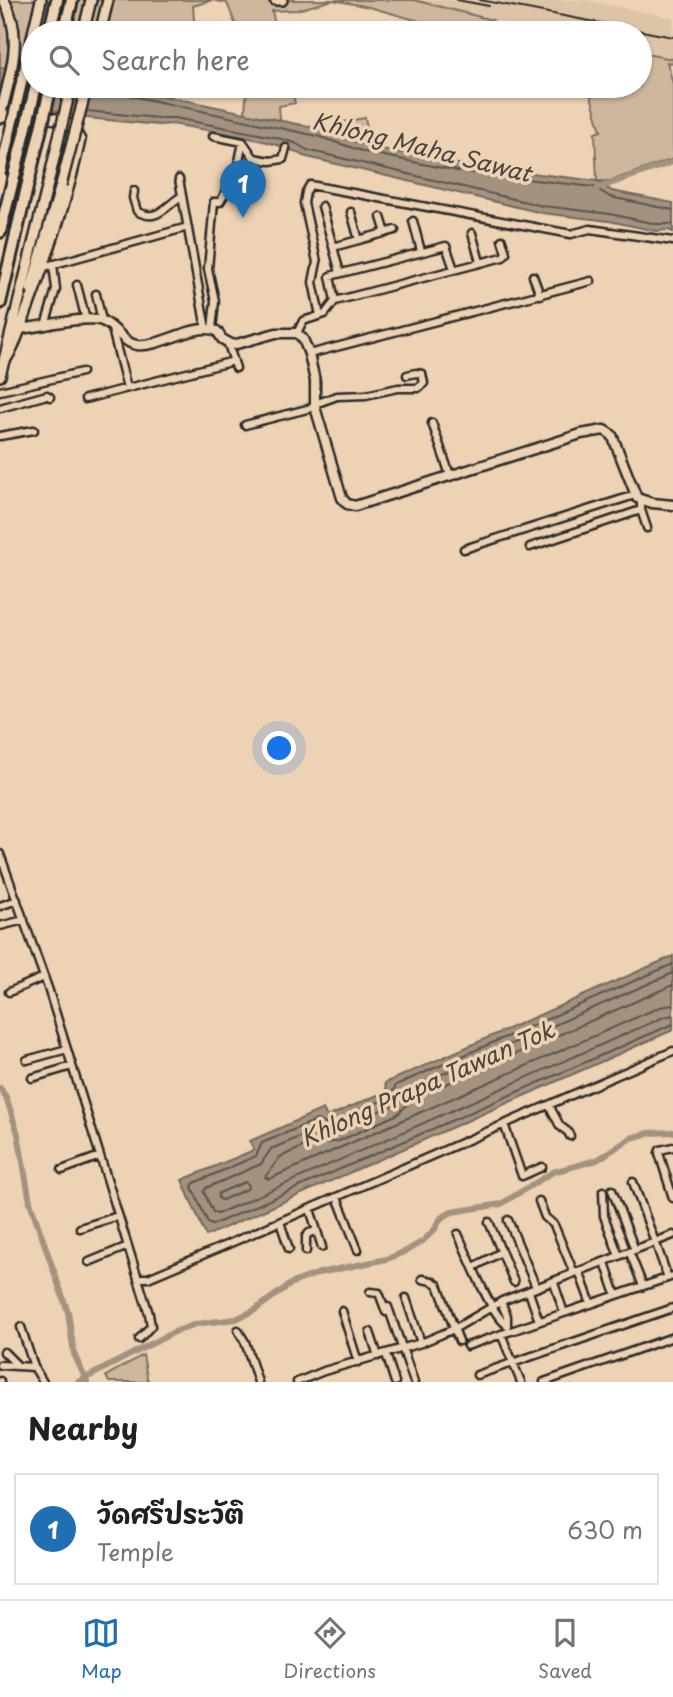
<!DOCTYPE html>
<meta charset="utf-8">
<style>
body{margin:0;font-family:"Playpen Sans","Playpen Sans Thai",sans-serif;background:#f6f6f6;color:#202124}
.you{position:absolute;left:280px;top:749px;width:24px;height:24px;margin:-18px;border:5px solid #fff;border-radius:50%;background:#1a73e8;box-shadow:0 0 0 10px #1a73e833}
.badge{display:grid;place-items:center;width:46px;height:46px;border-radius:50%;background:#1f6fb2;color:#fff;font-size:23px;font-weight:700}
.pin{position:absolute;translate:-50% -58px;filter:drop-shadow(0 2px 4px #0008)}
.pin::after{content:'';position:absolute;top:37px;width:24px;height:21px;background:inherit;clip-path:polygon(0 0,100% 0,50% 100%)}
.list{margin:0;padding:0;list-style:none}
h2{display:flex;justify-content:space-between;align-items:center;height:91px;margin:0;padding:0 28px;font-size:30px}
h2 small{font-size:23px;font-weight:400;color:#757577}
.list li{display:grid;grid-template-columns:46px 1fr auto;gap:21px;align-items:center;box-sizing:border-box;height:112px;margin:0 14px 14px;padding:0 14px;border:2px solid #e0e0e0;border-radius:0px}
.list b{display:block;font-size:26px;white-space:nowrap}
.list p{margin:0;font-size:23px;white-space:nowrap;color:#757577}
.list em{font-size:23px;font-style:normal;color:#757577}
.icon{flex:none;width:38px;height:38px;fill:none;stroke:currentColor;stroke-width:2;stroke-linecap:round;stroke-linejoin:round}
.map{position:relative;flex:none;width:673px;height:1382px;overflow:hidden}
.search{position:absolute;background:#fff;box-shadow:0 2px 5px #0004;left:21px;right:21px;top:21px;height:77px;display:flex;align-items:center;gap:18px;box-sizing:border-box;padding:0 24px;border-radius:38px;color:#757577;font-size:26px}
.sheet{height:217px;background:#fff}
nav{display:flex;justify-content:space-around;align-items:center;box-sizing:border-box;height:98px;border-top:2px solid #e0e0e0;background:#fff;font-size:19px;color:#757577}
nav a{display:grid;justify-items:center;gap:4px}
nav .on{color:#1f6fb2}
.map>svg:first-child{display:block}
.built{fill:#ddc4a9}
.green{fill:#ceb79e;stroke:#7c7164;stroke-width:2}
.water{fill:#a39280;stroke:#73695e;stroke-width:2}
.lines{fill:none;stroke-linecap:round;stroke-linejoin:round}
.shore{stroke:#5b544d;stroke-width:2}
.canal{stroke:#a39280;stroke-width:6}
.minor-casing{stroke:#2b2b2b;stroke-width:11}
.tertiary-casing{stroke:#2b2b2b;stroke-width:13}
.secondary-casing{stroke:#2b2b2b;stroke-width:14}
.trunk-casing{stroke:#2b2b2b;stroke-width:16}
.minor{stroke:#edd2b4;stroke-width:6}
.tertiary{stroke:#edd2b4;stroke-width:8}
.secondary{stroke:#edd2b4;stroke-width:9}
.trunk{stroke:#edd2b4;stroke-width:10}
.rail{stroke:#2b2b2b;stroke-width:2}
.secondary-bridge-casing{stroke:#2b2b2b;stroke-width:14;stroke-linecap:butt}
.trunk-bridge-casing{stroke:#2b2b2b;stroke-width:16;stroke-linecap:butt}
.secondary-bridge{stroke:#edd2b4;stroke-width:9}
.trunk-bridge{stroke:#edd2b4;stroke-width:10}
.labels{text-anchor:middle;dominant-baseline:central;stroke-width:7;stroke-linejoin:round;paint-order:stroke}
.water-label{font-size:23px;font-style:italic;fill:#494540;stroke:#edd2b4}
</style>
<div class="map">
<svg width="673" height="1382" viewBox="0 0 673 1382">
<rect width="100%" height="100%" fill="#edd2b4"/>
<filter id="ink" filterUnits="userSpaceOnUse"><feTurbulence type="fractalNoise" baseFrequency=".0143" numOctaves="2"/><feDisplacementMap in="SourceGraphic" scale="14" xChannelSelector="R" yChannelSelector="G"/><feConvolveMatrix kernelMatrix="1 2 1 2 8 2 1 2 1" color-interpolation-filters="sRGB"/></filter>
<g filter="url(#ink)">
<path class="built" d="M414,0H585L673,18V59L640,53V33H544Z"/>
<path class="green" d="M0,0H212L193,6L195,33H33V72L0,67Z
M212,0H414L492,20L468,28L451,30L369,7L333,0L297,10L272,11L277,33H239L227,3Z
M640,53L673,59V63L667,62L673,84V159L610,181H597L595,133L601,131L588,86H640Z
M247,86H290L295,103L279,106L280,120L245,113Z
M365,118L371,146L340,136L337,123Z
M143,1355L148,1382H109L106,1376Z"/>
<path class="water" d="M0,67L33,72V86H118L320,129L367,146L458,164L597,181L612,191L673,203V232L668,230L656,231L609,221L542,213L303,156C277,139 207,131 173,124L158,125L77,117L0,95Z
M673,956V1030L206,1236L182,1180L254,1150L250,1141L323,1109L327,1117L387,1091L385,1083Z"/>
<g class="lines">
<path class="shore" d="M126,86L127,92L132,96L317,136L365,152L457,171L594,187L610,197L673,210
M87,111L158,118H175L274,137L295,143L307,150L543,206L610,214L656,224H673
M673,964L396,1085L390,1097L332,1123L326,1124L317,1120L262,1143L256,1156L194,1183L192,1187L208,1223L212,1225L673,1024
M673,973L404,1091L395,1104L335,1131L328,1133L316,1130L271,1149L261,1164L206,1188L204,1192L213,1212L217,1214L664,1017L673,1015
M673,985L412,1099L398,1114L339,1141L327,1143L316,1141L280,1157L265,1177L269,1179L660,1007L673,1005
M245,1182L249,1185L247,1189L222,1200L218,1198L219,1193Z"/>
<path class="canal" d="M598,188L673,162
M0,1088L6,1097L18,1134L30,1202L68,1312L74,1354L87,1382
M78,1382L174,1332L196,1324L236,1319L255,1310L292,1283L319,1273L387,1259L406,1251L423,1241L435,1229L441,1218L452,1212L501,1204L553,1172L597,1160L631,1138L649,1133L673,1132"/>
<g class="minor-casing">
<path id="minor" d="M213,136L243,142L254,158L270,161L283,159L286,148
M179,179L206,329
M134,191L133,198L137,211C157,224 167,204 182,196
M322,206L340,273
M351,212L359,240
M381,217L386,233
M413,221L421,251
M472,233L480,262
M333,247L395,230
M44,267L188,227
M533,276L540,295
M77,285L86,320
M96,294L102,321
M335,301L330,276L446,246L454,269
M320,316L313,282L317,262L304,203L306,192L310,185L571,234L590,229L673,241
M45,326L56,289L53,264
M112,329L127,388
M212,329L215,301L208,269L214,202H220L223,197L238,166L243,142
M297,333L303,321L325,314L335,301L503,257L506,253L502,240
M228,344L236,368
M309,354L591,281
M0,391L82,372
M85,399L234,361
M315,404L337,396L366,395L398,388H418L424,383L422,374L416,373L407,375
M0,408L47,395L50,397
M432,423L450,475
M245,425L315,407
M0,436L34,430
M641,500V510L647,528
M530,547L641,510
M464,549L635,495
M0,854L48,988L149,1314L151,1326L139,1339
M0,906L17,900
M0,926L24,920
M9,992L44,977
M27,1060L67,1049
M32,1078L72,1066
M549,1105L560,1126L568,1132L570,1136
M504,1124L522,1176L542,1167
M673,1147L660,1150L659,1153L673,1198
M62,1170L100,1156
M633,1182L655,1242
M612,1190L635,1250
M603,1191L604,1216L619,1256
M337,1197L358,1250
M539,1201L545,1217L554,1225L574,1273
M310,1209L322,1247
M508,1220L536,1287
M280,1222L289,1249
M489,1222L514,1282
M80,1228L118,1216
M458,1234C468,1255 490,1313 506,1324
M656,1244L668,1278
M306,1251V1237L309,1233L317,1231
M631,1256L643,1286
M89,1262L128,1246
M606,1265L616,1295
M474,1267L501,1252
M580,1274L591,1304
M139,1278H148L219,1248L673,1051
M422,1279L432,1281L438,1285L459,1341
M554,1283L564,1313
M370,1292L379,1293L386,1312
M529,1292L539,1321
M406,1298L421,1343
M501,1302L507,1316V1326
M388,1307L414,1382
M342,1311L358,1362
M21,1327L34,1367
M238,1330L245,1342L258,1382
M370,1332L378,1356
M501,1334L521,1382
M467,1346L673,1276
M4,1352L17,1365
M386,1354L395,1382
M0,1365L34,1367L43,1382
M477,1375L673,1308
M0,1381V1382
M297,1382L324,1371L421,1343L454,1329L502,1301L673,1235
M544,1382L673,1337"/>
</g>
<g class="tertiary-casing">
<path id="tertiary" d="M20,329C40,327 86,315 102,321C115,325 123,344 137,345C160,348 194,322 217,331L222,339L233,345L276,333H297L303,339L309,354L315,381V407L342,498L347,504L355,506L581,434L604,430L612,435L637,498L652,503L673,505"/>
</g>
<g class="secondary-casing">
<path id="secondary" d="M275,0H282
M33,33L41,0
M83,33L91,0
M100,33L108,0
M0,117C9,77 25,39 4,0
M0,118L22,112L60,120L72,126L80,140C68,197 49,251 29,305C21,325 16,345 3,364
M31,289L61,185
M0,376L47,188"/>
</g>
<g class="trunk-casing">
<path id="trunk" d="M49,33L57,0
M64,33L72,0
M0,232L13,180
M0,303L28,183"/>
</g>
<use href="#minor" class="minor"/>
<use href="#tertiary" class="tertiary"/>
<use href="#secondary" class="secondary"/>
<use href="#trunk" class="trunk"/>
<path class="rail" d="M457,0L489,6
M480,0L673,37"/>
<g class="secondary-bridge-casing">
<path id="secondary-bridge" d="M0,174L33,34
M61,185L87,86
M47,188L71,86"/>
</g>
<g class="trunk-bridge-casing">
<path id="trunk-bridge" d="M13,180L36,86
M28,183L51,86"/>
</g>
<use href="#secondary-bridge" class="secondary-bridge"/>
<use href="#trunk-bridge" class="trunk-bridge"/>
</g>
</g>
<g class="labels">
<g class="water-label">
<text transform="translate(422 146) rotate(14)">Khlong Maha Sawat</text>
<text transform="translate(427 1083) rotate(-24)">Khlong Prapa Tawan Tok</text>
</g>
</g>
</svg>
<div class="you"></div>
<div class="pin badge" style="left:243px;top:218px">1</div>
<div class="search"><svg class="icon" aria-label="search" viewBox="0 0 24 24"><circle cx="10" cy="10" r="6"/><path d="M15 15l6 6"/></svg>Search here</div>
</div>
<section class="sheet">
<h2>Nearby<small></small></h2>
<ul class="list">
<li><span class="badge">1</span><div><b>วัดศรีประวัติ</b><p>Temple</p></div><em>630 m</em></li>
</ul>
</section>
<nav>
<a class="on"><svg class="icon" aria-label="map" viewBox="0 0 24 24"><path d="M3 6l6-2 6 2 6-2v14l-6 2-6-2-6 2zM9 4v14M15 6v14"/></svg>Map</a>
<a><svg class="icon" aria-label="directions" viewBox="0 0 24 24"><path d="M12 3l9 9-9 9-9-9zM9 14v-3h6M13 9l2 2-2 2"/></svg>Directions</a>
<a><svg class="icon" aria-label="saved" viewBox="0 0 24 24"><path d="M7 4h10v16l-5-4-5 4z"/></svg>Saved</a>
</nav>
